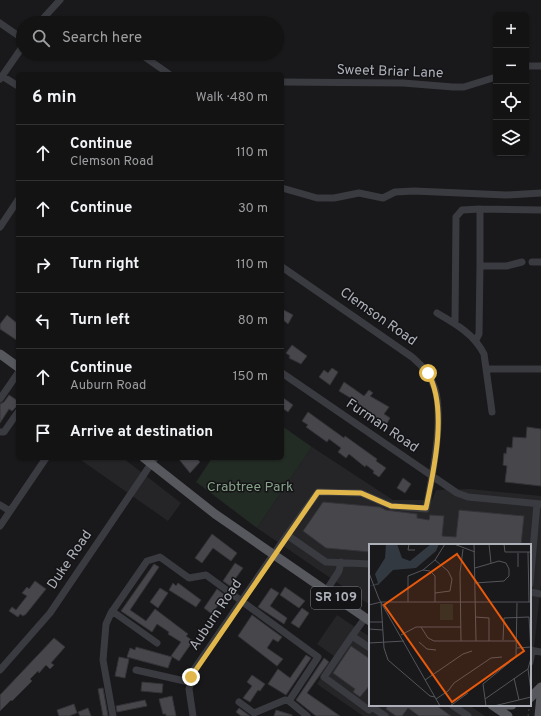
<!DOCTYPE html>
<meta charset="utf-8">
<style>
body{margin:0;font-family:Overpass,sans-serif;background:#202022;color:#f1f3f6}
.controls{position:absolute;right:12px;top:12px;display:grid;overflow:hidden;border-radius:6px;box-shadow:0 1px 3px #0004}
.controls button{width:36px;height:36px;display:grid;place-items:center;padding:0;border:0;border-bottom:1px solid #323234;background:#131314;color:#f1f3f6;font:20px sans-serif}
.stop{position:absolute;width:12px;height:12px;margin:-9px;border:3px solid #e1b74b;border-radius:50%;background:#fff}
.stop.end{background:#e1b74b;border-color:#fff;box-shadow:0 1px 4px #0008}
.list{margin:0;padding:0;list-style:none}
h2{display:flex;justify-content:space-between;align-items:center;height:52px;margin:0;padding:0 16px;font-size:17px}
h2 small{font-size:13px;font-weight:400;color:#9d9ea0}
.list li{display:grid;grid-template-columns:26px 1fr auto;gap:12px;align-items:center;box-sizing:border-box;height:56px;padding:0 16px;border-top:1px solid #323234}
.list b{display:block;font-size:15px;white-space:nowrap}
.list p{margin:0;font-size:13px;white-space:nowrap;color:#9d9ea0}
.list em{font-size:13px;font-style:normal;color:#9d9ea0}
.icon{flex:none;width:22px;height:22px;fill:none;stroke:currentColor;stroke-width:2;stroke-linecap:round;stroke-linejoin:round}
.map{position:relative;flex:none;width:541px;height:716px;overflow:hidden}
.search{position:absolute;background:#131314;box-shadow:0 1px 3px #0004;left:16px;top:16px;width:268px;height:44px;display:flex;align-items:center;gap:10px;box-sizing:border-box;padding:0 14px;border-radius:22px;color:#9d9ea0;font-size:15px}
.panel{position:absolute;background:#131314;box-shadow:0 1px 3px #0004;left:16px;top:72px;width:268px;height:388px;border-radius:6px}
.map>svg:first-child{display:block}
.built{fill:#252528}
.green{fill:#232b25}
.building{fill:#46464b;stroke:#343337}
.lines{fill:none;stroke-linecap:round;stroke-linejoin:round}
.path{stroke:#414247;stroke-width:1;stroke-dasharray:2 3;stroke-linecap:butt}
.minor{stroke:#3a3b40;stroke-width:7}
.major{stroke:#57585e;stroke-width:9}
.route{stroke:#e1b74b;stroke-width:5}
.labels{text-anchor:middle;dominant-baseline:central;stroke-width:3;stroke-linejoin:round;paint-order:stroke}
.shield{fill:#141416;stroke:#7f8188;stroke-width:1}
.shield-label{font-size:13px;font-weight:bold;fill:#adb0b9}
.street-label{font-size:14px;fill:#adb0b9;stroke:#141416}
.park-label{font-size:14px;fill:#86a289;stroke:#141416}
.inset-road{fill:none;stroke:#54555a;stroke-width:1}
.view{fill:#e8590c;fill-opacity:0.15;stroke:#e8590c;stroke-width:2}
.inset-edge{fill:none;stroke:#adb0b9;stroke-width:2}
</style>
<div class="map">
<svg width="541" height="716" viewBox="0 0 541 716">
<rect width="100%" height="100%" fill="#19191b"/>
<path class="built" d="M312,447L393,500H432L436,490L470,489L541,496V584L530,684V545H370V605L257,528Z
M78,458H123L181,503L168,521Z
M337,615L370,637V705H469L485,716H363L317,684L334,656L317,644Z"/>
<path class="green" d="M282,426L312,447L257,528L196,482L212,458H282Z"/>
<path class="building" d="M282,309L293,315L288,324L282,319Z
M7,315L18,324V341L0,329V324Z
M292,345L307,356L301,364L289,358L290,356L286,353Z
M332,368L338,372L330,385L319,377L324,370L328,373Z
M344,382L364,396L369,390L373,393L370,396L389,407L384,414L390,418L386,425L354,400L339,391Z
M9,395L18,401V405L12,411L9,409L0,423V404L4,402Z
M282,397L293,405L288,412L282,408Z
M308,412L344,438L345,436L377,459L376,461L386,468L379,477L373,473L374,471L366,465L365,467L349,454L346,458L338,452L341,448L329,439L327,442L306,427L308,425L302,421Z
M527,427L541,429V486L505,482L507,466L503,465L504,453L506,454L507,447L512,448L513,437L526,438Z
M178,458H196L200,462L190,473Z
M403,478L411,484L405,493L397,488Z
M323,502L380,507L386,510L417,514V518L429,520L430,515L444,516L442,536L456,537L459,510L524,516L521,545H370V552L326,548L303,531Z
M212,534L237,553L231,561L213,548L202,563L195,558Z
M235,563L243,568L230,586L223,581Z
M154,564L159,567L130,610L146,621L155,609L188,634L186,636L193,641L179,661L171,656L181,642L168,634L169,632L157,624L152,632L121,611Z
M35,581L46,589L26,614L23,616L20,614L18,617L9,611L12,607L16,610L27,596L22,593L27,587L29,589Z
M173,583L176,586L178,583L201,600L196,607L169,590Z
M285,587L305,601L299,608L280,595Z
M160,588L168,593L158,608L150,602Z
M271,588L279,593L270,606L287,618L284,624L258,607Z
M217,589L225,595L212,614L204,608Z
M302,608L309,613L299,628L291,623Z
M252,615L282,637L278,642L273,639L267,648L283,659L277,666L238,636Z
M54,638L65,647L51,663L54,665L50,669L46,665L39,673L38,671L30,679L32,681L12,701L11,700L0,711V695Z
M351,646L370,659V685L360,697L353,692L355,689L333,673Z
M136,647L172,657L168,668L127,657L130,648L135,650Z
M306,655L311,658L286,695L268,684L278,669L290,678Z
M119,657L129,659L125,678L115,676Z
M324,658L329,662L307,693L340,716H316L296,700Z
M252,675L265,684L260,691L258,690L250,702L243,698L252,686L247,682Z
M142,682L163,684L162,693L141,691Z
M103,688L108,716H103L98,689Z
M172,696L176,716H166V714H163L159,699Z
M145,700L147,706L117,712L116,706Z
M74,704L77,713L69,716H59L57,710Z
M388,705H436L451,716H419L408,708L402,716H396L386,709Z
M88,708L91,716H80L78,712Z
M239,708L250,716H241L236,712Z
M276,710L292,715V716H274Z"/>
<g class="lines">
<path class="path" d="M526,705L529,709L528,716"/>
<path class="minor" d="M0,23L23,39
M39,23L60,0
M139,53L169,74
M526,66H541
M2,76L18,86
M0,79L23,46
M282,82L403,83L453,87H464L496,77
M282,188L317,198H334L359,193L383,198L395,192L414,191L506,195L541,193
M0,227L18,200
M532,262H541
M480,266V209L541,210
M282,267L412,357C423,366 431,376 435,389C444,418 432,478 426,509L391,506L361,493L318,492L287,535L326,562L370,564
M437,313C456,324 474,334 484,354L492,412
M455,323L456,217L462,210L480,209
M476,340L479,334L480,266H507L522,262
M487,369H541
M282,373L457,493L468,497L541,504
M0,399L18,373
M0,432H4L18,412
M0,505L10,511
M0,526L46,458
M530,584L537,504
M326,591L339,571L341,562
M530,592L541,594
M112,611L157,643
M365,618L352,636L370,648
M352,636L324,677L369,710
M530,650L541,652
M530,662L532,651
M0,670L50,613L155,458
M136,670L189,682
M239,702L254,713L285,700L289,701
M452,705L468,716
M372,707L385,716
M113,716L103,660L106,624L111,613L147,561L160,557L189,578L206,575L318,657L289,701L307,716
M193,716L189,689L193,671L287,535"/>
<path class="major" d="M0,354L18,367
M144,458L215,514L370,621
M530,698L541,687
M492,705L508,716
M507,705H512
M539,716L541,696"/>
</g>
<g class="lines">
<path class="route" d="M191,677L318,492L361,493L391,506L426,508C434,470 448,408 428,373"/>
</g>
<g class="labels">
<rect class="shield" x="311" y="587" width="50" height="22" rx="3"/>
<g class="shield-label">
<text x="336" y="598">SR 109</text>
</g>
<g class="street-label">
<text transform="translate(390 72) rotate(2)">Sweet Briar Lane</text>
<text transform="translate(378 317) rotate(35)">Clemson Road</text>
<text transform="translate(382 426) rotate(34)">Furman Road</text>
<text transform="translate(70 560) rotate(-56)">Duke Road</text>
<text transform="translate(216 615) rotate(-56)">Auburn Road</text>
</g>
<g class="park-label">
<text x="250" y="487">Crabtree Park</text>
</g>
</g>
<g transform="translate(369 544)">
<rect width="162" height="162" fill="#19191b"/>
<path d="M71,60H84V76H71Z" fill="#232b25"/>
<path d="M17,0H28L33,14L41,17L62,0H70L67,7L47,24L24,26L9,41L0,42L9,39L6,30L16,14Z" fill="#323940"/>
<path class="inset-road" d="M40,0L39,6H46M85,0L106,8M105,0L107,97M120,0L122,19M135,0L136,8H162M159,8L160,58M149,9V23M66,16L79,27L83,35L81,47L66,49M106,24L130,17L137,19L140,25V32L135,37L106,39M54,26L61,27L66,32V58M0,29L10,55L71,162M12,58H162M39,58V32L54,26L66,16L76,0M0,61L12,58L15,104L19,116L61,152L66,153M106,73L120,74V97M0,78H14M52,83L59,94L65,97H148M0,85L14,86M32,91L47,83H92M134,96L135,74L160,73L162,109M92,97L91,29L94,5M50,98L58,105L67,106M0,99L35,97M148,104L162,103M159,125L162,147M145,134L150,156M56,136L94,110L103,107M67,155L79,147L85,139L122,114L133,113M116,155L159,125L162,114M81,162L99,149M117,162L114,140L147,113L148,59M125,162L162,153"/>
<path class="view" d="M88,10L155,107L83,158L15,61Z"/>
<rect width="162" height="162" class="inset-edge"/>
</g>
</svg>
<div class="controls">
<button>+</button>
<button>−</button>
<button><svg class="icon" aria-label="locate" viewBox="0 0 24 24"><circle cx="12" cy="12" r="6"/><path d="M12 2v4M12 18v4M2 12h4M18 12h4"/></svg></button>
<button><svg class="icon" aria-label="layers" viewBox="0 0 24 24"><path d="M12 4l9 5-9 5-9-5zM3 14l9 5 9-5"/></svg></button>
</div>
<div class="stop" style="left:428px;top:373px"></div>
<div class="stop end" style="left:191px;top:677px"></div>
<div class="search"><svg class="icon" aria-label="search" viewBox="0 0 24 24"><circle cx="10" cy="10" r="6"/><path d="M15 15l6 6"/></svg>Search here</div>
<section class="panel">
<h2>6 min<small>Walk · 480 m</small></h2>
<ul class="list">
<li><svg class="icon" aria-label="ahead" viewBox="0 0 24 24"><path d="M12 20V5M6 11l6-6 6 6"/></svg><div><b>Continue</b><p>Clemson Road</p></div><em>110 m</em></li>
<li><svg class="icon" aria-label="ahead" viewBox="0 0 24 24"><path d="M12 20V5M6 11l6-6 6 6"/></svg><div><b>Continue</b></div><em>30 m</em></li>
<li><svg class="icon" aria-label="right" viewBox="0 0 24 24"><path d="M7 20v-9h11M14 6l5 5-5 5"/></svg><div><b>Turn right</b></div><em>110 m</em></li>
<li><svg class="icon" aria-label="left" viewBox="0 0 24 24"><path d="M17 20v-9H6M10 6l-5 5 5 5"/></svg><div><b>Turn left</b></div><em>80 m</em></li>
<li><svg class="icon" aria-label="ahead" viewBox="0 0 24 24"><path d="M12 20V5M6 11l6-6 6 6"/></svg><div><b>Continue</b><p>Auburn Road</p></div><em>150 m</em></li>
<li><svg class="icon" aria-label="arrive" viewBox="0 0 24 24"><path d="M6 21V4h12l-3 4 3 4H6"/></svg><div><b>Arrive at destination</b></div></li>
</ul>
</section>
</div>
